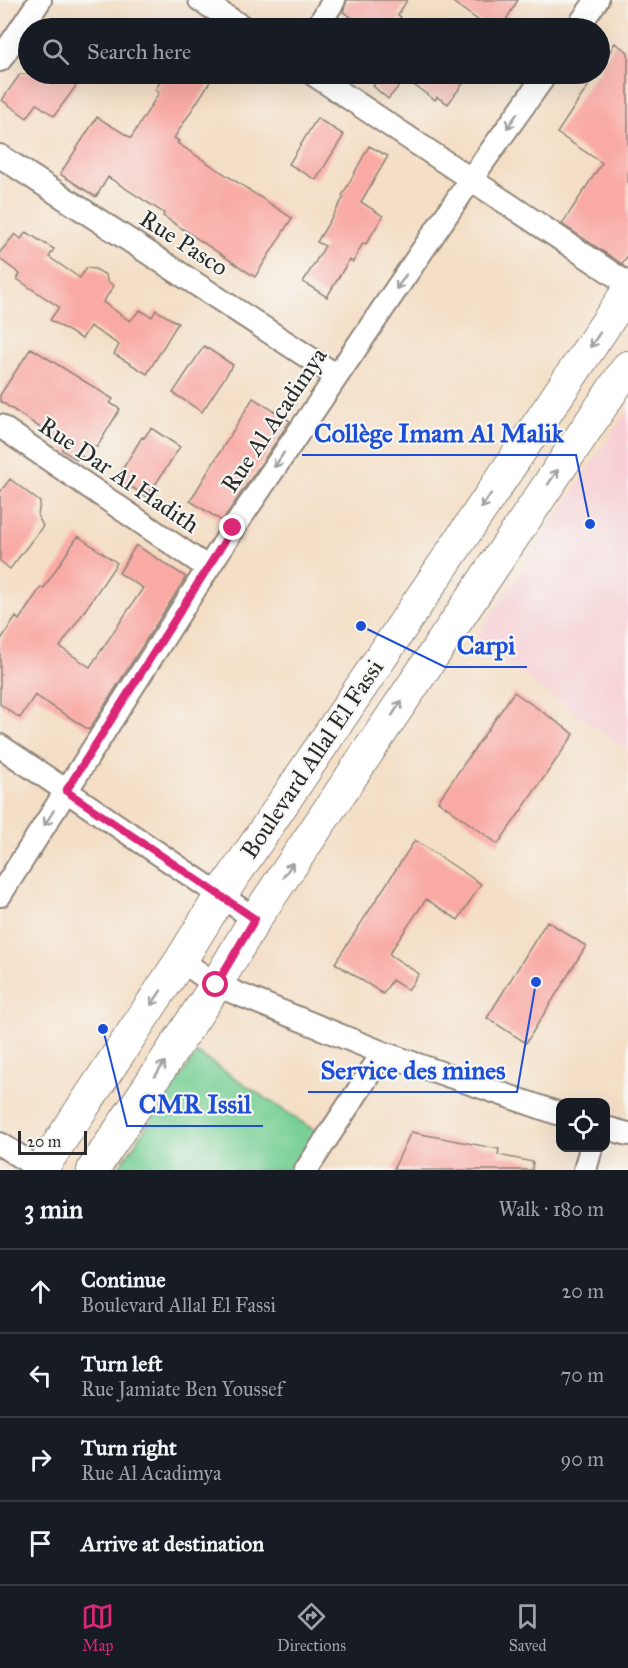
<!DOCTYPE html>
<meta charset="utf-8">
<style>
body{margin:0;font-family:"IM FELL Great Primer",serif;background:#242831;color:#f1f3f6}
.controls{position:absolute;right:18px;bottom:18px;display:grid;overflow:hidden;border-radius:12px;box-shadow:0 6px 24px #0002}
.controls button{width:54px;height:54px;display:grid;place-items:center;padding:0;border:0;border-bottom:2px solid #363941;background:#171b24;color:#f1f3f6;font:30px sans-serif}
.scale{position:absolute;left:18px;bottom:15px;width:69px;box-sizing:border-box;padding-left:6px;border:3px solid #2b2b2b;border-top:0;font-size:16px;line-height:21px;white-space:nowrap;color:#2b2b2b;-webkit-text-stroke:4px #f6f6f2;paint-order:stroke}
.stop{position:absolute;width:18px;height:18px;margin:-14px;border:4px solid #db2777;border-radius:50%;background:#fff}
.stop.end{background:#db2777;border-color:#fff;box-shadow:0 2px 6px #0008}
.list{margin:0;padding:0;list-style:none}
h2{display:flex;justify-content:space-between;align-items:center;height:78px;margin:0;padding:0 24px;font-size:26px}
h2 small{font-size:20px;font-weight:400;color:#9ea1a6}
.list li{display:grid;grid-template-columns:39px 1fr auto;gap:18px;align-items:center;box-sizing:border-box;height:84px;padding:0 24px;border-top:2px solid #363941}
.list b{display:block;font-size:22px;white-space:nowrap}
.list p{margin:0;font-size:20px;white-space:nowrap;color:#9ea1a6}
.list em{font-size:20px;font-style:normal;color:#9ea1a6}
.icon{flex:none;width:33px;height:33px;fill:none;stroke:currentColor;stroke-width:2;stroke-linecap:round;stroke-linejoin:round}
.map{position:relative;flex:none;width:628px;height:1170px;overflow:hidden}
.search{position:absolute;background:#171b24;box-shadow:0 6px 24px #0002;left:18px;right:18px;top:18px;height:66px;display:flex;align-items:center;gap:15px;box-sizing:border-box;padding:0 21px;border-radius:33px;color:#9ea1a6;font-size:22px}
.sheet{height:414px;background:#171b24}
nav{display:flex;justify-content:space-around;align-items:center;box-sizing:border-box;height:84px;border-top:2px solid #363941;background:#171b24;font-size:16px;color:#9ea1a6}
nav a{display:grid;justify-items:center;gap:3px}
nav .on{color:#db2777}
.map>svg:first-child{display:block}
.built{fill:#f7cfd4}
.green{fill:#78d095;stroke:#527e60;stroke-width:1.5}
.building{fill:#f9aaa4}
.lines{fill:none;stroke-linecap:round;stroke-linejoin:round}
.street-casing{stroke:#908478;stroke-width:26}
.secondary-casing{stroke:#908478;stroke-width:34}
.street{stroke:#fff;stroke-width:22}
.secondary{stroke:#fff;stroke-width:32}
.oneway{stroke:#a0a0a0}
.route{stroke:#db2777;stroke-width:8}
.labels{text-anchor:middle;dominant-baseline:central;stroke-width:4.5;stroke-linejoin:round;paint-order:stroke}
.street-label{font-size:24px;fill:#2b2b2b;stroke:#f6f6f2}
.leader{fill:none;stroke:#1d4ed8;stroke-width:2}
.callout-dot{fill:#1d4ed8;stroke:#f6f6f2;stroke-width:2}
.callout-label{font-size:26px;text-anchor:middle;font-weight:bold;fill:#1d4ed8;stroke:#f6f6f2;stroke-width:4.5;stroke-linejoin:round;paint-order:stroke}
</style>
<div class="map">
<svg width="628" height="1170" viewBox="0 0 628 1170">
<rect width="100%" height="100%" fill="#f6f6f2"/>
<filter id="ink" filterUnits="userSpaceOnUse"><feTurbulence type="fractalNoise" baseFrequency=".0167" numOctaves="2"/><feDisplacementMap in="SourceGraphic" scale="12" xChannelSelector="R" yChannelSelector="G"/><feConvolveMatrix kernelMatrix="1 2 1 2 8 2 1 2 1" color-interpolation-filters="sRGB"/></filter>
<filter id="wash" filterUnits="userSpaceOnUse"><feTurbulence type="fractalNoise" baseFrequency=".008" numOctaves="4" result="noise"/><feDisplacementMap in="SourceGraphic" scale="24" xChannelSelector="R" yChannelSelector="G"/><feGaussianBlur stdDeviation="1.35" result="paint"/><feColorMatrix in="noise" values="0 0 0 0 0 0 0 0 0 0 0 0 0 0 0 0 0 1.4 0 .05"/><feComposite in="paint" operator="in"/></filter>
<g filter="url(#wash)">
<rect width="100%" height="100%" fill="#f4dec5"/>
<path class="built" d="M628,409V748L621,746L475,640Z"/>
<path class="green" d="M197,1053L317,1132L293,1170H117Z"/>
<g id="blocks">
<path class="building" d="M347,0H407L398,15L401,17L393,28H343L351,17L343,12Z
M450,0H518L501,28H489Z
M615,43L628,52V255L622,264L562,224L602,163L557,133L596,74H600V68Z
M20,74H67L79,82L54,116L37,104L27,118L2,100Z
M165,74H215L174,138L179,141L177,143L292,218L255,277L163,216L164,213L108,177L96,197L60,174L97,117L131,138L159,93L155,90Z
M383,74H470L448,104L437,97L435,100L405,79L388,99L373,86Z
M317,118L344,135L316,180L289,164Z
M369,146L388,156L361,202L383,216L366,244L363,243L353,262L349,260L327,297L303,282L325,246L317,242L344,197L342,196Z
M26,232L54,249L49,257L80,278L86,268L95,269L106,275L107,281L114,286L103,302L130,321L140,310L152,317L156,310L178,323L147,374L114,354L119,345L90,326L82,339L50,320L59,307L17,279L20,274L0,259V252L15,234L21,239Z
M204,346L233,365L202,412L173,393Z
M31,348L113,399L110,403L120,409L97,447L95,446L86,459L80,455L77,460L62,450L65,444L0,401V395Z
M253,398L290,421L222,521L190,501Z
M151,428L180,447L147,497L117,478L142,437L144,438Z
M10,479L40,502L38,516L43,526L10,569L0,561V492Z
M78,536L117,563L60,647L90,667L143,588L119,573L136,545L186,577L89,730L35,695L20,718L0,704V641L16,617L19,620L41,587L43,589Z
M514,692L574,734L498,844L438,801Z
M415,840L481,884L458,920L426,899L389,954L419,974L408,990L392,980L383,994L335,963Z
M547,921L586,946L526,1043L487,1018Z
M411,1132L499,1149L498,1155L533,1162L532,1170H393Z"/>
</g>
</g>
<g filter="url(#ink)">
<use href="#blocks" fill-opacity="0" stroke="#908478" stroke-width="1.5"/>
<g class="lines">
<g class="street-casing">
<path id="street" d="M200,0L244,28
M317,28L334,0
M577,28L597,0
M0,60L40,0
M313,74L628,284
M0,156L337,376
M0,426L208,568
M0,746L255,919
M0,895L233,529L471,179L546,74
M181,960L216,985L383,1053L560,1114
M606,1128L628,1134
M0,1144L41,1170
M306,1170L383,1053
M585,1170L591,1148"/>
</g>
<g class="secondary-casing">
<path id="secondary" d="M41,1170L181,960L221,895L628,291
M93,1170L216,985L255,919L628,367"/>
</g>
<use href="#street" class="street"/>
<use href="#secondary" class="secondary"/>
</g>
<defs><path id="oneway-shaft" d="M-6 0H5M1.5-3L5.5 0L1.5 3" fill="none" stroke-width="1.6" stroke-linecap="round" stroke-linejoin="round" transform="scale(1.5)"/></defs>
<g class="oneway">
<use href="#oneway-shaft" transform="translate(512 121) rotate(125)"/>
<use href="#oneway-shaft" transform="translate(401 282) rotate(124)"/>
<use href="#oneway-shaft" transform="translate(595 340) rotate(124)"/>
<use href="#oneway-shaft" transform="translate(279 460) rotate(124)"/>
<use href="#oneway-shaft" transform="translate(553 477) rotate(-56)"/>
<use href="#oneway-shaft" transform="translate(486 501) rotate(124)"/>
<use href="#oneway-shaft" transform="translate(397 708) rotate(-56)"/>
<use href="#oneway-shaft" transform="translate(49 818) rotate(122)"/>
<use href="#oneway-shaft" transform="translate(288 870) rotate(-56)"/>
<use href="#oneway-shaft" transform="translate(156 998) rotate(124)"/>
<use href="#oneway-shaft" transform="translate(160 1069) rotate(-56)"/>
</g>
</g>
<g class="lines" filter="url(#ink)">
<path class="route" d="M216,985L255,919L66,791L233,528"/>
</g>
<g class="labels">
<g class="street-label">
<text transform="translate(184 243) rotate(33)">Rue Pasco</text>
<text transform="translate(274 420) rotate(-56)">Rue Al Acadimya</text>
<text transform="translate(119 475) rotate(34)">Rue Dar Al Hadith</text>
<text transform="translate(312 759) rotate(-56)">Boulevard Allal El Fassi</text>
</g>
</g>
<path class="leader" d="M590 524L576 455H302M361 626L445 667H527M536 982L517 1092H308M103 1029L127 1126H263"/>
<g class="callout-dot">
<circle cx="590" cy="524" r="6"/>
<circle cx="361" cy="626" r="6"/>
<circle cx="536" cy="982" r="6"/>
<circle cx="103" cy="1029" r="6"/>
</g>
<g class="callout-label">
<text x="439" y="442">Collège Imam Al Malik</text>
<text x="486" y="654">Carpi</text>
<text x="413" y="1079">Service des mines</text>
<text x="195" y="1113">CMR Issil</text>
</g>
</svg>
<div class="controls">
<button><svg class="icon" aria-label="locate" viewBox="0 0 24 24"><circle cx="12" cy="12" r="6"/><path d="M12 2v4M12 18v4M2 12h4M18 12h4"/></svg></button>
</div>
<div class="scale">20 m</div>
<div class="stop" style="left:216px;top:985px"></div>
<div class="stop end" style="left:233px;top:528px"></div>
<div class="search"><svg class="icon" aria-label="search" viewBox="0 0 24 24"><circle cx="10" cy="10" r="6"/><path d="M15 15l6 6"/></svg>Search here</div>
</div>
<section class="sheet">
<h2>3 min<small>Walk · 180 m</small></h2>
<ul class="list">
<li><svg class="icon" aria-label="ahead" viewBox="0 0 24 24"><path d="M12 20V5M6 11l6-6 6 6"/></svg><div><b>Continue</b><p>Boulevard Allal El Fassi</p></div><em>20 m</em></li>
<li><svg class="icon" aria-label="left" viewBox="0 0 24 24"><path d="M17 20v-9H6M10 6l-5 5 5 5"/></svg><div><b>Turn left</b><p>Rue Jamiate Ben Youssef</p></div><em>70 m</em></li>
<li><svg class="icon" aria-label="right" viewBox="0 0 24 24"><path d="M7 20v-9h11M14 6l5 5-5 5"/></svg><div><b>Turn right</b><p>Rue Al Acadimya</p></div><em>90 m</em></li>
<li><svg class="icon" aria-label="arrive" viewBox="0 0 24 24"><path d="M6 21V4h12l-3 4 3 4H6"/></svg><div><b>Arrive at destination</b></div></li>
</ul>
</section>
<nav>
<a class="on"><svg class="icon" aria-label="map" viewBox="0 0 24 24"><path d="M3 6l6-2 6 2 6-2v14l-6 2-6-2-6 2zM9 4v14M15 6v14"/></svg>Map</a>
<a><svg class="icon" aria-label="directions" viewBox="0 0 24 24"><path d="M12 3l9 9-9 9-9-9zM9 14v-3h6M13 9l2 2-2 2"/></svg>Directions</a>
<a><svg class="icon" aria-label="saved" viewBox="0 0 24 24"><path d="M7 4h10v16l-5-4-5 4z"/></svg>Saved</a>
</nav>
